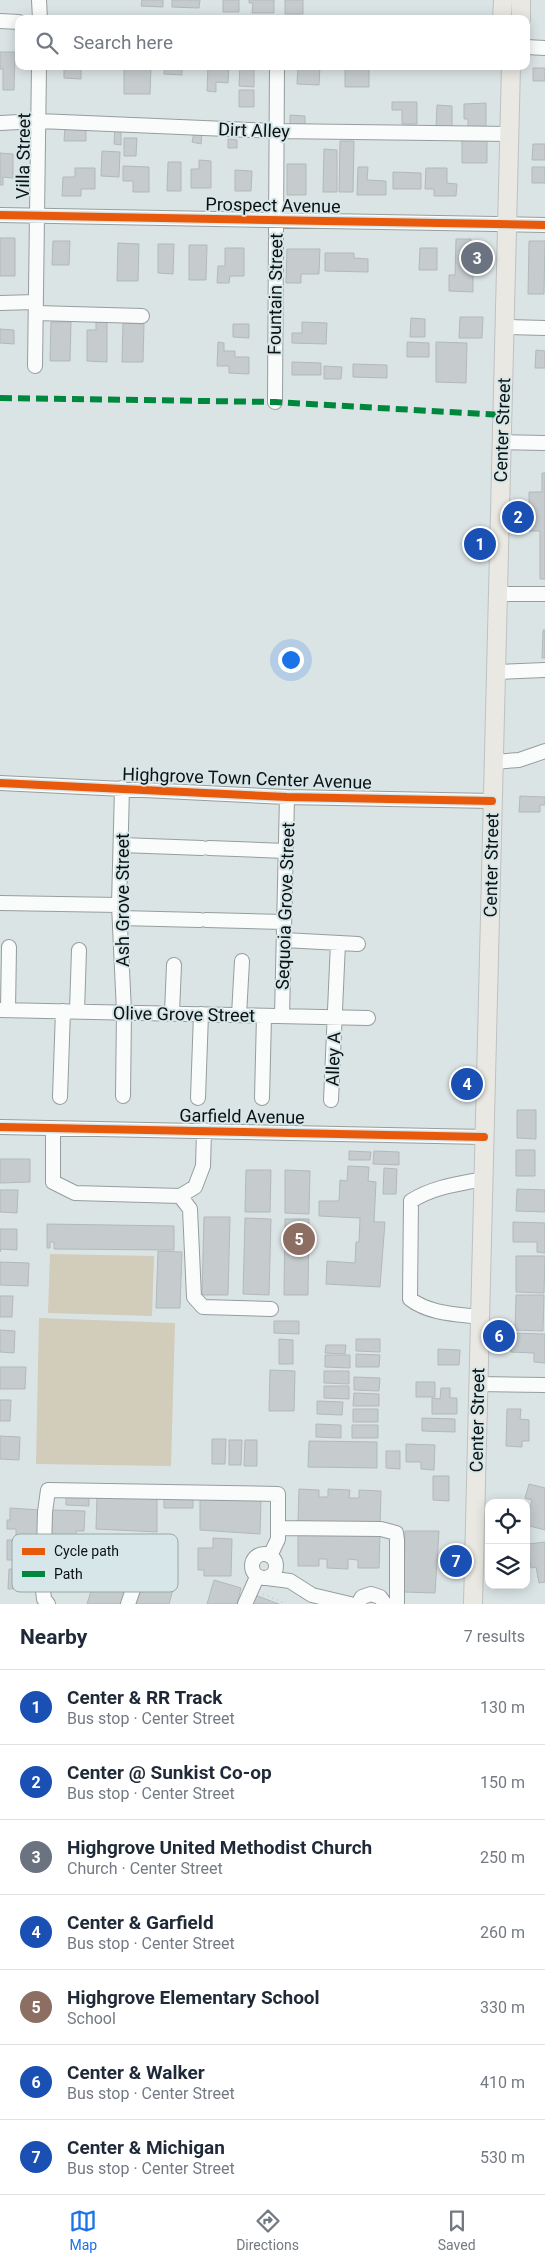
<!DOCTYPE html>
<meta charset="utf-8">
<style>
body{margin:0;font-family:Roboto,sans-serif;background:#f6f6f7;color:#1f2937}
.controls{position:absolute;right:15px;bottom:15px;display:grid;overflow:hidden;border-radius:10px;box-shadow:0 2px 12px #0003}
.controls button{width:45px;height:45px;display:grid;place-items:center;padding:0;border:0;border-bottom:1px solid #e0e1e3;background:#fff;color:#1f2937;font:25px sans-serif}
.you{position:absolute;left:290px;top:659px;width:18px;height:18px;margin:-12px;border:4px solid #fff;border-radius:50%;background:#1a73e8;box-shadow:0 0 0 8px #1a73e833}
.badge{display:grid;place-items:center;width:32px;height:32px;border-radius:50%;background:#1a73e8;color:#fff;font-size:16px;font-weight:700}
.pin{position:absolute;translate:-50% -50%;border:2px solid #fff;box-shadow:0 1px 5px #0006}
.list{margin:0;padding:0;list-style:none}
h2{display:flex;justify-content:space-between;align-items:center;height:65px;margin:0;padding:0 20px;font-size:21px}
h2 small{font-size:16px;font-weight:400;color:#747a83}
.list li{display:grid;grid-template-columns:32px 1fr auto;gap:15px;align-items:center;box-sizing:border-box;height:75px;padding:0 20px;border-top:1px solid #e0e1e3}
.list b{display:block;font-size:19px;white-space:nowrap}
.list p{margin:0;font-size:16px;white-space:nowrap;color:#747a83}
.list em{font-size:16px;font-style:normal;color:#747a83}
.icon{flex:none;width:28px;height:28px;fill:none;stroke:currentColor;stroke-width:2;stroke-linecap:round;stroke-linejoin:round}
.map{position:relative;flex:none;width:545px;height:1604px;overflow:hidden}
.search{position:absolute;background:#fff;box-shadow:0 2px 12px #0003;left:15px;right:15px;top:15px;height:55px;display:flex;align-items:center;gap:12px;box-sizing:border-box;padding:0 18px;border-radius:10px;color:#747a83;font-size:19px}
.sheet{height:590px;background:#fff}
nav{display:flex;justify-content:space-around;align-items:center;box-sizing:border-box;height:70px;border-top:1px solid #e0e1e3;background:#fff;font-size:14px;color:#747a83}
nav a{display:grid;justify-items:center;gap:2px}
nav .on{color:#1a73e8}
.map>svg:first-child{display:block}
.green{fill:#d2ccba}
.building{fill:#c6cccd;stroke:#b2b9ba}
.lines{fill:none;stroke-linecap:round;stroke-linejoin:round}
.minor-casing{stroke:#969d9e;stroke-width:16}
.major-casing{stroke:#bdc1c2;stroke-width:20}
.path{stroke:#c9cbcc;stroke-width:2;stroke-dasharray:1 4;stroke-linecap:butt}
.minor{stroke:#fafbfb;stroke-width:14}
.major{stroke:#eae8e3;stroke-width:18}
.quiet{stroke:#00873e;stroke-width:6;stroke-dasharray:12 6;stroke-linecap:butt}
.cycleway-casing{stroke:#d7e7e9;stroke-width:11}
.cycleway{stroke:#e8590c;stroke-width:8}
.labels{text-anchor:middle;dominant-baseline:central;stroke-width:4;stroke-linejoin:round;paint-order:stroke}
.street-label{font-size:18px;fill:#0c1112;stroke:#d7e7e9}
.key{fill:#d7e7e9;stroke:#9aa7a8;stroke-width:1}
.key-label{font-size:14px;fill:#0c1112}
</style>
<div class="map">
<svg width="545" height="1604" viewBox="0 0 545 1604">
<rect width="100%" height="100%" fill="#dbe4e5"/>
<path class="green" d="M50,1254L154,1256L152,1316L48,1313Z
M39,1318L175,1323L171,1466L36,1464Z"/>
<path class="building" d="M142,0H163V7L141,6Z
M172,0H200L199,8L172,7Z
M223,0H239V12H223Z
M249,0H274V13H252L253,3H249Z
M285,0H303V14H285Z
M0,52H15L14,90H3V69H0Z
M64,66H81V79L64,78Z
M124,66H151L150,94H124Z
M165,66H182V75L164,74Z
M208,66H229L228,83L216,82V92L207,91Z
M240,66H254V87L239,86Z
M298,66H320L319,85L297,84Z
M345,66H369V87H345Z
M533,68H545V81H533Z
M239,90H254V107H239Z
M392,102H417V124H402V110H392Z
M486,103V130H468V119H464V104Z
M437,105L452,106V127H436Z
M290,115L305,116V126L290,125Z
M65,126H86V141H64Z
M115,128L121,129V145L114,144Z
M194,133L202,134L201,144L192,142Z
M124,138H137L136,156H124Z
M228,139L237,140V148H228Z
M462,139H487V163H462Z
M340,141H354L353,192H339Z
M533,144H545V160H532Z
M324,149L337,150V192H323Z
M102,151L120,152L119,177L101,176Z
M0,153L13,154V178L3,177V185H0Z
M199,160L211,161V188H191V169H199Z
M168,162H181V191H167Z
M287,164H306V195H287Z
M123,166L149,167V192H133V181H123Z
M358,167H368L367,180L386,181V195H357Z
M532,167H545V183H532Z
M75,168H95V189H81V196H62L63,177H75Z
M426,168H447V183L457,184L456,196H434V189H425Z
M235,170L252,171L251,191H235Z
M393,172L421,173V189H393Z
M0,238H15V276H0Z
M456,239H471V244H478V257H483L482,270H473V292L449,291V275H455Z
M53,241H70L69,265H52Z
M529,241H545L544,294H528Z
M118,243L139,244L138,281H117Z
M158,244H174L173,274L158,273Z
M189,245H207L206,280H189Z
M225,248H244V276H230L229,283H217L218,266H225Z
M420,248H437V270H419Z
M287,249H320L319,274H301V283H286Z
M325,253H354V258L368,259V272L325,271Z
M460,317H483L482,338H459Z
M411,318L425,319V337H410Z
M51,322H71L70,361H50Z
M96,322H107V362L87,361V330H96Z
M302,322L327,323L326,344L292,343V333H302Z
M123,323L144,324L143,362H122Z
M233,324H249V338L233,337Z
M0,329L14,330V344L0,343Z
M218,342L224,343V351H235V357H249V374L229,373V366H217Z
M407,342L429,343V357H407Z
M436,342L467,343L466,383L436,382Z
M536,350L545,351V368H535Z
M292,362L321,363V375H292Z
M353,364L387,365V378L353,377Z
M324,366L342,367L341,379H324Z
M542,473H545V579H540V531H529V492H542Z
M543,630H545V658H542Z
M520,796L545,797V805H540V812H519Z
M517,1110H536V1139L517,1138Z
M516,1150H535V1176H516Z
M349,1151L371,1152L370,1160H349Z
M374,1151L399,1152V1165L373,1164Z
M0,1159H30V1182L0,1183Z
M348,1166L369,1167L368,1181L376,1182L374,1222H385L380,1287L326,1284L327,1261L355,1263L356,1242H359L360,1218L319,1216V1201H339L340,1180L347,1181Z
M384,1168L397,1169L396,1194H383Z
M246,1170H271L270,1212H245Z
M285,1170L310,1171L309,1214L285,1213Z
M517,1189L545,1190V1212L516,1211Z
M0,1190H18L17,1213L0,1212Z
M204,1217H230L228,1295H202Z
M245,1218L271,1219L269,1295L243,1294Z
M285,1219H309L308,1295H284Z
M513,1222L545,1223V1253L537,1252V1242H513Z
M47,1224L174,1226V1250L54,1249V1242H50V1248H47Z
M0,1229H17V1250L1,1249L0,1252Z
M158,1251L182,1252L180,1308H156Z
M516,1256H545L544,1293L516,1292Z
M0,1262L29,1263L28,1286L0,1285Z
M516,1295H544L543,1331L515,1330Z
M0,1296H13L12,1317H0Z
M274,1321H299V1334L274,1333Z
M0,1330L15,1331L14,1353L0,1352Z
M511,1333L545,1334V1363L534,1362V1353L511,1352Z
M279,1339L293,1340V1364H279Z
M356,1339H380V1352L356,1351Z
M326,1345H346L345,1354L325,1353Z
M438,1349L460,1350L459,1365H438Z
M356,1354L380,1355L379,1367H356Z
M325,1355H350V1368L325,1367Z
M0,1367H26L25,1389H0Z
M270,1370L295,1371L294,1411H269Z
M324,1371H349V1384L324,1383Z
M354,1377L380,1378L379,1391L354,1390Z
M416,1382H435V1397H416Z
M324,1386H349V1399L324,1398Z
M441,1388H450V1398H457V1414H432V1398L440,1399Z
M354,1393L379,1394V1406H353Z
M0,1400H11L10,1421H0Z
M317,1401L343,1402L342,1415L317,1414Z
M353,1409H378V1422H353Z
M507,1409H521L520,1419L529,1420V1441H522V1447L506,1446Z
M422,1418L455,1419V1432L422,1431Z
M316,1424L341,1425V1438L316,1437Z
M352,1425H378V1438H352Z
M0,1436L20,1437L19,1460L0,1459Z
M212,1439H226L225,1464H212Z
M229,1440H242L241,1465H229Z
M245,1440H257V1466H244Z
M309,1441L377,1442V1468L308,1467Z
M406,1444L435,1445L434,1470L421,1469V1462H406Z
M386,1451H400V1469L386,1468Z
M433,1476H449V1501L433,1500Z
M529,1484L545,1488V1530L526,1525L532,1500L525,1498Z
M299,1489L319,1490V1497H328V1489L350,1490L349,1498H359V1490L381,1491L380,1524L298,1521Z
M97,1496L157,1497V1532L96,1529Z
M66,1497H89V1506L66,1505Z
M200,1498L261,1499L260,1534L200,1530Z
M164,1499H193V1508H164Z
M10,1508L40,1510L38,1588L8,1589L9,1569H15V1560H7V1540H16V1529H7V1520H10Z
M52,1510L85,1511L84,1531H76V1541L85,1542L84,1563H76L75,1571H82V1591L50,1590Z
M405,1531H439L435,1593L404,1592Z
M298,1534L380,1535L379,1568H358V1560L348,1559V1569L327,1568V1559H319V1566H298Z
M213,1538L232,1539L231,1576H204V1570H198V1548H213Z
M545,1542V1582L539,1583L536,1567L531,1568L528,1544Z
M108,1548L137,1557L123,1604H87L95,1578L98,1579Z
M146,1562L178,1571L169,1604H136Z
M214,1580L241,1588L237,1604H207Z
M255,1595L279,1604H252Z"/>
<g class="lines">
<g class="minor-casing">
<path id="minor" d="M39,0L40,19
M0,21L19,22
M526,47L545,48
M0,123L39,121L276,131L509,134
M0,215L545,225
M0,303L36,302
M36,313L142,316
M505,327L545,328
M35,366L39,66
M275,402L277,66
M501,442L545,443
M498,594H545
M496,672L545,670
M493,762L519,760L545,751
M0,783L287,797L492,801
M122,788L119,905L124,1012L123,1096
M121,845L202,848
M209,848L286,851
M0,903L119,905
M120,918L200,920
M206,920L284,922
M284,940L358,944
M0,1010L368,1018
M8,1010L9,947
M77,1011L79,950
M172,1013L174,965
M239,1015L242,961
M282,1016L287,797
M60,1097L63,1011
M198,1098L201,1014
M262,1098L264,1016
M331,1100L338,943
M0,1127L484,1137
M53,1128V1182L75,1193L180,1196L195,1187L203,1166L204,1130
M180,1196L190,1209L194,1297L203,1307L271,1309
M480,1317C456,1314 430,1314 410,1299L411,1201C433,1187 458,1184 483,1179
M478,1384L545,1385
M278,1528L381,1529L396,1533L397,1540V1604
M252 1566a12 12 0 1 1 24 0a12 12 0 1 1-24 0Z
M267,1578L290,1581L312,1595L350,1604
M48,1604L44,1599L43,1590L45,1512L48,1490L278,1494V1539L270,1556
M128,1604L142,1563
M245,1604L257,1577
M358,1604L362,1597L371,1594L380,1597L385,1604"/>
</g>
<g class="major-casing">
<path id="major" d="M502,19L503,0
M521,19V0
M473,1604L511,66"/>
</g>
<path class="path" d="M263,1594L286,1604"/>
<use href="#minor" class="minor"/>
<use href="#major" class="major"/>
<path class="quiet" d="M0,398L275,402L502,415"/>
<g class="cycleway-casing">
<path id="cycleway" d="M0,215L545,225
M0,783L287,797L492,801
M0,1127L484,1137"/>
</g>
<use href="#cycleway" class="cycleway"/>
</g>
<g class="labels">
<g class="street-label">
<text transform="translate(254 130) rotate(2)">Dirt Alley</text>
<text transform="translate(23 156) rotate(-89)">Villa Street</text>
<text transform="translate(273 205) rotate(1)">Prospect Avenue</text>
<text transform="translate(275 294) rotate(-89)">Fountain Street</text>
<text transform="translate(502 430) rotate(-88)">Center Street</text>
<text transform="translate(247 778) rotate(2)">Highgrove Town Center Avenue</text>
<text transform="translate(491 865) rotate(-89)">Center Street</text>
<text transform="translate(122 900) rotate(-90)">Ash Grove Street</text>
<text transform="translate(285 906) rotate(-88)">Sequoia Grove Street</text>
<text transform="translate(184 1014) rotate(1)">Olive Grove Street</text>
<text transform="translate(333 1059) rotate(-88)">Alley A</text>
<text transform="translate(242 1116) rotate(1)">Garfield Avenue</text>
<text transform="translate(477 1420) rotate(-89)">Center Street</text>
</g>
</g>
<rect x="12" y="1534" width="166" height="58" rx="8" class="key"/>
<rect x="22" y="1548" width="23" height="7" fill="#e8590c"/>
<rect x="22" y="1571" width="23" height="6" fill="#00873e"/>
<g class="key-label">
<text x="54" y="1556">Cycle path</text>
<text x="54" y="1579">Path</text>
</g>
</svg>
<div class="controls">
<button><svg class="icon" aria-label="locate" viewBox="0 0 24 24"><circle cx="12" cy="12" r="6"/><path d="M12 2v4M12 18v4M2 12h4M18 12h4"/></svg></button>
<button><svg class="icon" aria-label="layers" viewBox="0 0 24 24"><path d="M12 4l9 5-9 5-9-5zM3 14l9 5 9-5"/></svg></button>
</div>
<div class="you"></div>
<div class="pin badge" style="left:480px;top:544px;background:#1a4fb4">1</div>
<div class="pin badge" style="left:518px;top:517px;background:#1a4fb4">2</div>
<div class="pin badge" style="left:477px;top:258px;background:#6b7280">3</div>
<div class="pin badge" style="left:467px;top:1084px;background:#1a4fb4">4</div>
<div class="pin badge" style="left:299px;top:1239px;background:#8d6e63">5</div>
<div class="pin badge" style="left:499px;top:1336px;background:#1a4fb4">6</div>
<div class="pin badge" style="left:456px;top:1561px;background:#1a4fb4">7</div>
<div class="search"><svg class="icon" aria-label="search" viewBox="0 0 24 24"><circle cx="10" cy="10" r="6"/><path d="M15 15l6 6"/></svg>Search here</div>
</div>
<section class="sheet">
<h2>Nearby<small>7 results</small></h2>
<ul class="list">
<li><span class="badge" style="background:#1a4fb4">1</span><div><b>Center &amp; RR Track</b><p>Bus stop · Center Street</p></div><em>130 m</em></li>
<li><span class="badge" style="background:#1a4fb4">2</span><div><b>Center @ Sunkist Co-op</b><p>Bus stop · Center Street</p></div><em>150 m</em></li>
<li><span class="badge" style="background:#6b7280">3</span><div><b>Highgrove United Methodist Church</b><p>Church · Center Street</p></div><em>250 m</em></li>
<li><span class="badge" style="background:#1a4fb4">4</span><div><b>Center &amp; Garfield</b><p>Bus stop · Center Street</p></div><em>260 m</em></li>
<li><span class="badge" style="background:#8d6e63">5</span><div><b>Highgrove Elementary School</b><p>School</p></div><em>330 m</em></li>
<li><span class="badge" style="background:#1a4fb4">6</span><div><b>Center &amp; Walker</b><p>Bus stop · Center Street</p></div><em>410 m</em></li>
<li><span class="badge" style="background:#1a4fb4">7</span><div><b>Center &amp; Michigan</b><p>Bus stop · Center Street</p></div><em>530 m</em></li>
</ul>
</section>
<nav>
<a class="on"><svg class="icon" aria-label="map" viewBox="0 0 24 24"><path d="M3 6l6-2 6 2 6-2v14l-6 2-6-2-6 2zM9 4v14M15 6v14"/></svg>Map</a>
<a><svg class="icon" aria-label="directions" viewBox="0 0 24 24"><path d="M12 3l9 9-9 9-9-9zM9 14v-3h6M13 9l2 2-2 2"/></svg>Directions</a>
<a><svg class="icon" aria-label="saved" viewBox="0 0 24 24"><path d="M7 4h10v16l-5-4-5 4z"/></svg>Saved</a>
</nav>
